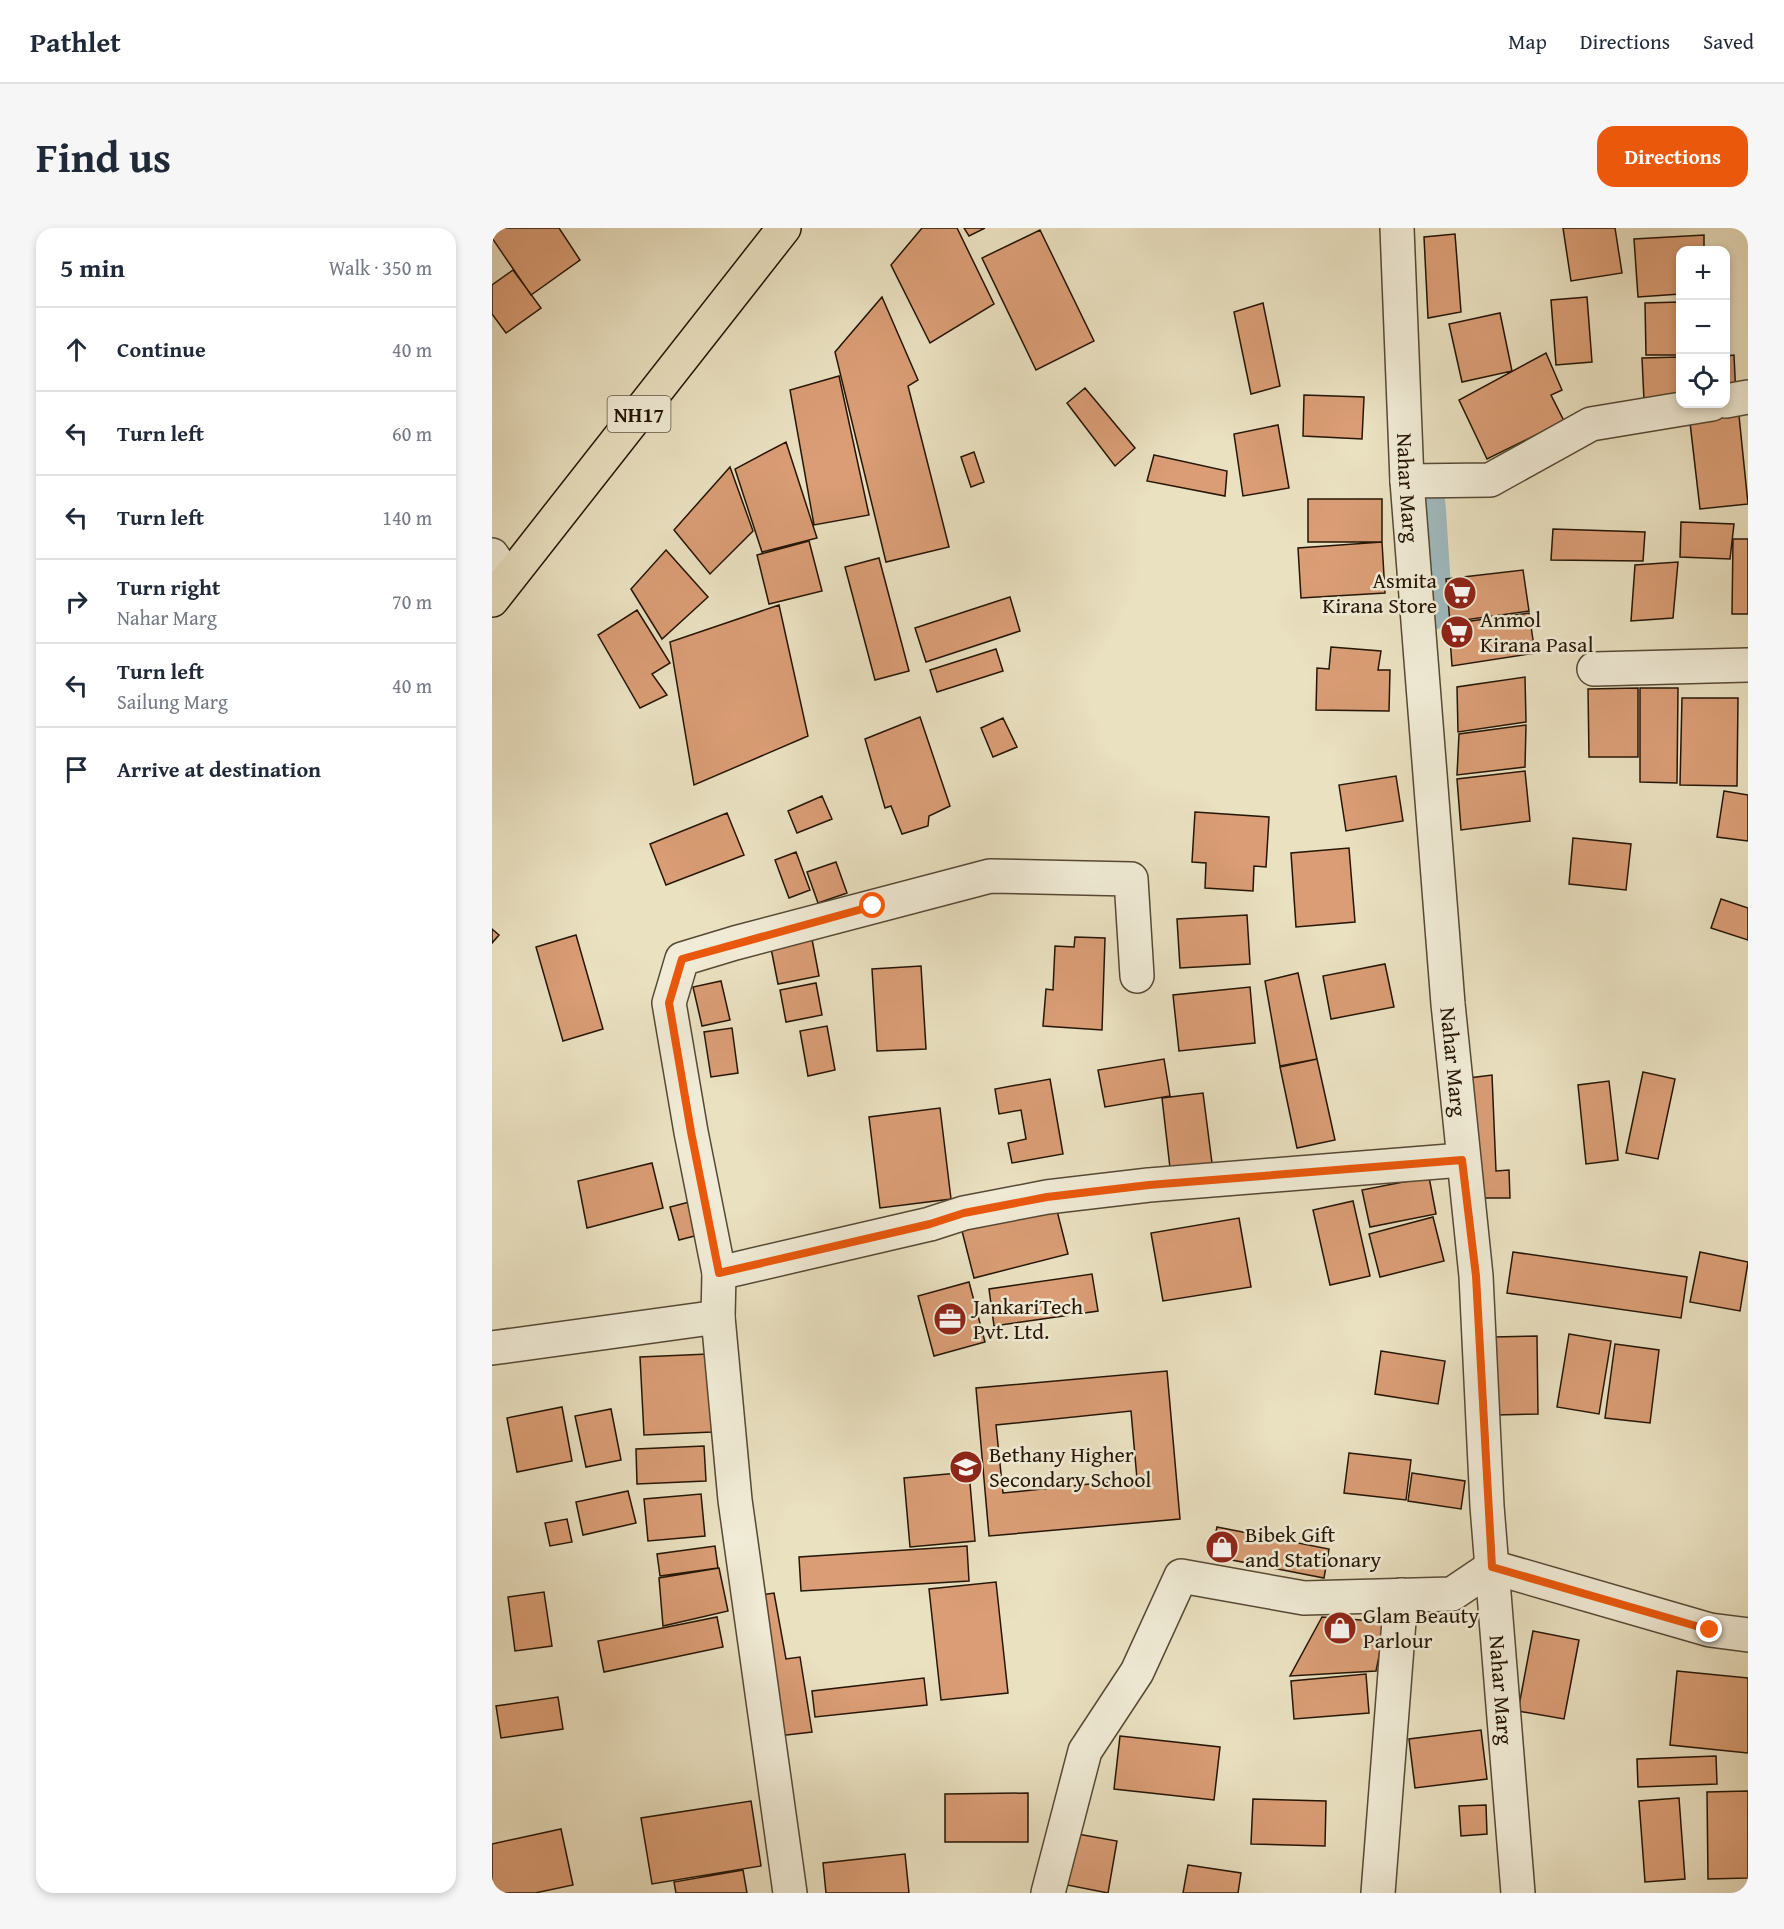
<!DOCTYPE html>
<meta charset="utf-8">
<style>
body{margin:0;font-family:"Gentium Book Plus",serif;background:#f6f6f7;color:#1f2937}
.controls{position:absolute;right:18px;top:18px;display:grid;overflow:hidden;border-radius:12px;box-shadow:0 3px 9px #0003}
.controls button{width:54px;height:54px;display:grid;place-items:center;padding:0;border:0;border-bottom:2px solid #e0e1e3;background:#fff;color:#1f2937;font:30px sans-serif}
.stop{position:absolute;width:18px;height:18px;margin:-14px;border:4px solid #ea580c;border-radius:50%;background:#fff}
.stop.end{background:#ea580c;border-color:#fff;box-shadow:0 2px 6px #0008}
.list{margin:0;padding:0;list-style:none}
h2{display:flex;justify-content:space-between;align-items:center;height:78px;margin:0;padding:0 24px;font-size:26px}
h2 small{font-size:20px;font-weight:400;color:#747a83}
.list li{display:grid;grid-template-columns:39px 1fr auto;gap:18px;align-items:center;box-sizing:border-box;height:84px;padding:0 24px;border-top:2px solid #e0e1e3}
.list b{display:block;font-size:22px;white-space:nowrap}
.list p{margin:0;font-size:20px;white-space:nowrap;color:#747a83}
.list em{font-size:20px;font-style:normal;color:#747a83}
.icon{flex:none;width:33px;height:33px;fill:none;stroke:currentColor;stroke-width:2;stroke-linecap:round;stroke-linejoin:round}
.map{position:relative;flex:none;width:1256px;height:1665px;overflow:hidden;border-radius:18px}
header{display:flex;align-items:center;gap:36px;box-sizing:border-box;height:84px;padding:0 30px;background:#fff;border-bottom:2px solid #e0e1e3}
header strong{font-size:28px}
nav{display:flex;gap:33px;margin-inline-start:auto;font-size:21px}
.intro{display:flex;align-items:center;justify-content:space-between;box-sizing:border-box;height:144px;padding:0 36px}
h1{margin:0;font-size:42px}
.button{padding:15px 27px;border-radius:18px;background:#ea580c;color:#fff;font-size:21px;font-weight:700}
main{display:flex;gap:36px;padding:0 36px}
aside{flex:1;background:#fff;border-radius:18px;box-shadow:0 3px 9px #0003}
.map>svg:first-child{display:block}
.lines{fill:none;stroke-linecap:round;stroke-linejoin:round}
.canal{stroke:#9ebabf;stroke-width:39}
.building{fill:#da9d75;stroke:#251505;stroke-width:1.5;fill-rule:evenodd}
.minor-casing{stroke:#564834;stroke-width:36}
.trunk-casing{stroke:#251505;stroke-width:36}
.minor{stroke:#f1ecd7;stroke-width:33}
.trunk{stroke:#eae1c1;stroke-width:33}
.route{stroke:#ea580c;stroke-width:8}
.labels{text-anchor:middle;dominant-baseline:central;stroke-width:5;stroke-linejoin:round;paint-order:stroke}
.shield{fill:#f1ecd7;stroke:#625644;stroke-width:1.5}
.shield-label{font-size:21px;font-weight:bold;fill:#251505}
.street-label{font-size:22px;fill:#251505;stroke:#f1ecd7}
.poi-label{font-size:22px;fill:#251505;stroke:#f1ecd7;text-anchor:start}
</style>
<header>
<strong>Pathlet</strong>
<nav><a>Map</a><a>Directions</a><a>Saved</a></nav>
</header>
<div class="intro"><h1>Find us</h1><a class="button">Directions</a></div>
<main>
<aside>
<h2>5 min<small>Walk · 350 m</small></h2>
<ul class="list">
<li><svg class="icon" aria-label="ahead" viewBox="0 0 24 24"><path d="M12 20V5M6 11l6-6 6 6"/></svg><div><b>Continue</b></div><em>40 m</em></li>
<li><svg class="icon" aria-label="left" viewBox="0 0 24 24"><path d="M17 20v-9H6M10 6l-5 5 5 5"/></svg><div><b>Turn left</b></div><em>60 m</em></li>
<li><svg class="icon" aria-label="left" viewBox="0 0 24 24"><path d="M17 20v-9H6M10 6l-5 5 5 5"/></svg><div><b>Turn left</b></div><em>140 m</em></li>
<li><svg class="icon" aria-label="right" viewBox="0 0 24 24"><path d="M7 20v-9h11M14 6l5 5-5 5"/></svg><div><b>Turn right</b><p>Nahar Marg</p></div><em>70 m</em></li>
<li><svg class="icon" aria-label="left" viewBox="0 0 24 24"><path d="M17 20v-9H6M10 6l-5 5 5 5"/></svg><div><b>Turn left</b><p>Sailung Marg</p></div><em>40 m</em></li>
<li><svg class="icon" aria-label="arrive" viewBox="0 0 24 24"><path d="M6 21V4h12l-3 4 3 4H6"/></svg><div><b>Arrive at destination</b></div></li>
</ul>
</aside>
<div class="map">
<svg width="1256" height="1665" viewBox="0 0 1256 1665">
<rect width="100%" height="100%" fill="#eae1c1"/>
<filter id="stains"><feTurbulence type="fractalNoise" baseFrequency=".00333" numOctaves="4"/><feColorMatrix values="0 0 0 0 .2 0 0 0 0 .09 0 0 0 0 .02 0 0 0 .5 -.17"/></filter>
<radialGradient id="worn" r=".72"><stop offset=".6" stop-color="#630" stop-opacity="0"/><stop offset="1" stop-color="#630" stop-opacity=".3"/></radialGradient>
<g class="lines">
<path class="canal" d="M934,276L941,382"/>
</g>
<path class="building" d="M0,0H67L88,32L39,67L0,10Z
M430,0H465L502,76L438,115L399,37Z
M472,0H493L477,8Z
M1071,0H1123L1130,45L1079,53Z
M548,2L602,113L544,142L490,30Z
M963,6L969,84L936,90L932,9Z
M1212,7V22H1188V66L1146,69L1142,11Z
M21,42L49,80L14,105L0,86V57Z
M390,69L426,152L416,158L457,319L394,334L343,124Z
M1095,69L1100,134L1064,137L1059,72Z
M1188,74V127H1154L1153,75Z
M771,75L788,158L759,166L742,84Z
M1008,85L1020,143L970,154L957,96Z
M1054,125L1070,162L1059,167L1072,193L995,231L967,172Z
M1242,127L1244,170H1234V128Z
M1188,129V172L1152,173L1150,130Z
M347,148L377,287L322,297L298,162Z
M593,160L643,220L623,238L575,175Z
M812,167L872,169L870,211L811,208Z
M1246,178L1256,276L1208,281L1197,186Z
M786,197L797,260L751,268L742,206Z
M294,214L325,310L270,324L243,241Z
M482,224L492,254L479,259L469,229Z
M662,227L735,243L733,268L655,253Z
M238,239L261,303L218,346L182,302Z
M816,271H890V314H816Z
M1189,294L1242,296L1238,331L1188,329Z
M1061,301L1153,304L1151,333L1059,332Z
M1241,311H1256V386H1240Z
M317,313L330,363L277,376L265,327Z
M890,314L893,365L809,370L806,320Z
M174,322L216,369L170,411L139,361Z
M387,330L417,443L383,452L353,339Z
M1186,334L1181,390L1139,393L1143,337Z
M1031,342L1037,383L958,394L954,351Z
M518,369L528,403L434,434L423,400Z
M287,377L316,508L202,557L178,414Z
M145,382L178,435L160,446L175,467L148,480L106,407Z
M1037,385L1043,425L960,438L957,396Z
M839,419L889,423L886,442H898L897,483L824,482L825,440L837,441Z
M504,421L511,443L445,464L438,442Z
M1033,449L1034,494L966,504L965,459Z
M1146,460V529H1097L1096,461Z
M1148,460H1186L1185,555L1148,554Z
M1190,470H1246L1245,558L1188,557Z
M428,489L458,578L437,588L436,598L410,606L399,578L393,580L373,511Z
M511,490L525,519L501,529L489,500Z
M1034,497L1033,539L965,547L967,506Z
M1033,543L1038,593L969,602L965,551Z
M904,548L911,593L854,603L847,557Z
M1232,563L1256,567V613L1225,609Z
M330,568L340,591L305,605L296,583Z
M703,584L777,589L774,639L762,638L761,663L713,660L714,635L700,634Z
M235,585L252,627L174,657L158,616Z
M1081,610L1139,616L1134,662L1077,656Z
M857,620L863,694L804,699L799,625Z
M304,624L318,662L297,670L283,632Z
M344,634L355,665L326,675L315,644Z
M1229,671L1256,680V712L1219,700Z
M755,687L758,736L688,740L685,691Z
M0,701L7,707L0,715Z
M319,706L327,748L286,756L278,715Z
M84,707L111,801L71,813L44,719Z
M583,709L613,710L610,802L551,798L554,761L561,762L563,718L582,719Z
M893,736L902,779L839,791L831,748Z
M429,738L434,821L385,823L380,741Z
M806,745L825,831L788,838L773,753Z
M229,753L238,792L210,798L201,759Z
M324,755L330,787L294,794L288,762Z
M758,759L763,815L687,823L681,767Z
M335,798L343,842L316,848L308,803Z
M240,800L246,845L219,849L212,804Z
M672,831L678,868L613,879L606,842Z
M825,831L843,912L805,920L788,839Z
M1151,844L1183,851L1166,931L1134,925Z
M1000,847L1004,943L1017,942L1018,970H986L977,850Z
M558,851L571,926L520,935L516,915L534,911L529,882L507,886L503,861Z
M1117,853L1126,932L1094,936L1086,857Z
M711,865L720,935L678,940L670,870Z
M448,880L459,971L388,980L377,889Z
M160,935L171,980L95,1000L86,953Z
M937,949L944,986L878,999L870,962Z
M205,972L214,1005L187,1012L178,979Z
M861,973L878,1048L838,1057L821,982Z
M563,975L576,1026L482,1050L469,999Z
M941,989L952,1033L888,1049L877,1006Z
M747,990L759,1059L671,1073L659,1005Z
M1021,1024L1195,1049L1189,1090L1015,1065Z
M1208,1024L1256,1034L1248,1083L1198,1074Z
M600,1046L606,1083L502,1098L497,1061Z
M477,1054L493,1114L442,1128L426,1068Z
M1077,1106L1119,1113L1107,1186L1065,1179Z
M1045,1108L1046,1186L1004,1187L1002,1109Z
M1123,1116L1167,1122L1158,1195L1113,1190Z
M889,1123L953,1133L946,1176L883,1166Z
M216,1126L220,1204L152,1207L148,1129Z
M675,1143L688,1291L497,1308L484,1160ZM639,1183L645,1251L511,1265L504,1197Z
M70,1179L80,1233L25,1244L15,1190Z
M119,1181L129,1232L94,1239L83,1188Z
M212,1218L214,1253L145,1256L144,1221Z
M857,1225L919,1232L914,1272L852,1265Z
M477,1244L483,1313L418,1319L412,1250Z
M920,1245L973,1253L969,1281L916,1273Z
M136,1263L144,1295L91,1307L84,1274Z
M209,1266L213,1308L156,1313L152,1271Z
M75,1291L80,1314L58,1318L53,1295Z
M725,1299L837,1321L832,1350L719,1328Z
M223,1318L226,1340L168,1348L165,1326Z
M475,1318L477,1353L309,1363L307,1329Z
M227,1340L236,1383L171,1398L167,1350Z
M504,1354L516,1465L449,1472L437,1361Z
M52,1364L60,1418L23,1423L16,1369Z
M282,1365L294,1431L308,1429L320,1504L286,1508L262,1368Z
M225,1389L231,1419L112,1444L106,1413Z
M830,1389L894,1394L884,1443L798,1448Z
M1041,1403L1087,1412L1072,1491L1026,1483Z
M1185,1443L1256,1450V1525L1178,1517Z
M874,1446L877,1485L802,1491L799,1453Z
M432,1450L435,1477L323,1489L320,1463Z
M66,1469L71,1501L9,1510L4,1478Z
M989,1502L995,1551L923,1560L917,1511Z
M628,1508L728,1519L722,1572L622,1561Z
M1224,1528L1225,1556L1146,1559L1145,1531Z
M1256,1563V1650L1216,1651L1215,1564Z
M536,1565V1614H453V1566Z
M1187,1570L1193,1651L1153,1654L1147,1573Z
M761,1571L834,1573L833,1618L759,1616Z
M259,1573L269,1638L160,1656L149,1590Z
M994,1577L995,1606L969,1608L967,1578Z
M69,1601L81,1657L43,1665H0V1616Z
M580,1605L625,1613L616,1665L570,1656Z
M413,1626L417,1665H334L331,1635Z
M696,1637L749,1645L746,1665H691Z
M251,1642L255,1665H184L182,1654Z"/>
<g class="lines">
<g class="minor-casing">
<g id="minor">
<path id="s1" d="M905,0L915,253L956,776L984,1048L995,1278L1026,1665"/>
<path d="M1234,173L1256,169"/>
<path d="M915,253L998,252L1099,196L1220,176"/>
<path d="M0,327L16,350"/>
<path d="M1102,441L1256,437"/>
<path d="M227,1045L438,996L472,985L555,969L657,957L970,932"/>
<path d="M0,1120L226,1089"/>
<path d="M1000,1339L1218,1402L1256,1407"/>
<path d="M298,1665L243,1272L226,1089L227,1045L199,904L177,775L190,731L243,715L498,648L639,651L645,748"/>
<path d="M556,1665L593,1523L645,1444L689,1348L812,1370L960,1366L1000,1339"/>
<path d="M886,1665L909,1367"/>
</g>
</g>
<g class="trunk-casing">
<path id="trunk" d="M0,372L292,0"/>
</g>
<use href="#minor" class="minor"/>
<use href="#trunk" class="trunk"/>
</g>
<g class="lines">
<path class="route" d="M381,678L190,731L177,775L199,904L227,1045L438,996L472,985L555,969L657,957L970,932L984,1048L1000,1339L1218,1402"/>
</g>
<defs>
<g id="supermarket-disc" transform="scale(1.725)"><circle r="9.5" fill="#8f2418" stroke="#f1ecd7"/><path d="M-6-5.5h2.5l.6 2H6L4.5 2H-2.5L-4.4-4H-6ZM-1.5 3.2a1.3 1.3 0 1 0 .1 0ZM3 3.2a1.3 1.3 0 1 0 .1 0Z" fill="#fff"/></g>
<g id="office-disc" transform="scale(1.725)"><circle r="9.5" fill="#8f2418" stroke="#f1ecd7"/><path d="M-6-3h4V-5.5h4V-3h4V5H-6ZM-1-4.5V-3h2v-1.5ZM-6 0V1H6V0Z" fill="#fff"/></g>
<g id="school-disc" transform="scale(1.725)"><circle r="9.5" fill="#8f2418" stroke="#f1ecd7"/><path d="M0-5L7-2L0 1L-7-2ZM-4 1L0 2.5L4 1V4Q0 6-4 4Z" fill="#fff"/></g>
<g id="shop-disc" transform="scale(1.725)"><circle r="9.5" fill="#8f2418" stroke="#f1ecd7"/><path d="M-5-2.5h2.3a2.7 3.5 0 0 1 5.4 0H5L5.5 6h-11ZM-1.5-2.5h3a1.5 2.3 0 0 0-3 0Z" fill="#fff"/></g>
</defs>
<g fill-rule="evenodd">
<use href="#supermarket-disc" x="968" y="365"/>
<use href="#supermarket-disc" x="965" y="404"/>
<use href="#office-disc" x="458" y="1091"/>
<use href="#school-disc" x="474" y="1239"/>
<use href="#shop-disc" x="730" y="1319"/>
<use href="#shop-disc" x="848" y="1400"/>
</g>
<g class="labels">
<rect class="shield" x="115.5" y="168" width="63" height="36" rx="4.5"/>
<g class="shield-label">
<text x="147" y="186">NH17</text>
</g>
<g class="street-label">
<text stroke="none"><textPath href="#s1" startOffset="260">Nahar Marg</textPath></text>
<text stroke="none"><textPath href="#s1" startOffset="836">Nahar Marg</textPath></text>
<text stroke="none"><textPath href="#s1" startOffset="1466">Nahar Marg</textPath></text>
</g>
<g class="poi-label">
<text x="945" y="352" text-anchor="end">Asmita<tspan x="945" dy="25">Kirana Store</tspan></text>
<text x="988" y="391">Anmol<tspan x="988" dy="25">Kirana Pasal</tspan></text>
<text x="481" y="1078">JankariTech<tspan x="481" dy="25">Pvt. Ltd.</tspan></text>
<text x="497" y="1226">Bethany Higher<tspan x="497" dy="25">Secondary School</tspan></text>
<text x="753" y="1306">Bibek Gift<tspan x="753" dy="25">and Stationary</tspan></text>
<text x="871" y="1387">Glam Beauty<tspan x="871" dy="25">Parlour</tspan></text>
</g>
</g>
<rect width="100%" height="100%" filter="url(#stains)"/>
<rect width="100%" height="100%" fill="url(#worn)"/>
</svg>
<div class="controls">
<button>+</button>
<button>−</button>
<button><svg class="icon" aria-label="locate" viewBox="0 0 24 24"><circle cx="12" cy="12" r="6"/><path d="M12 2v4M12 18v4M2 12h4M18 12h4"/></svg></button>
</div>
<div class="stop" style="left:381px;top:678px"></div>
<div class="stop end" style="left:1218px;top:1402px"></div>
</div>
</main>
